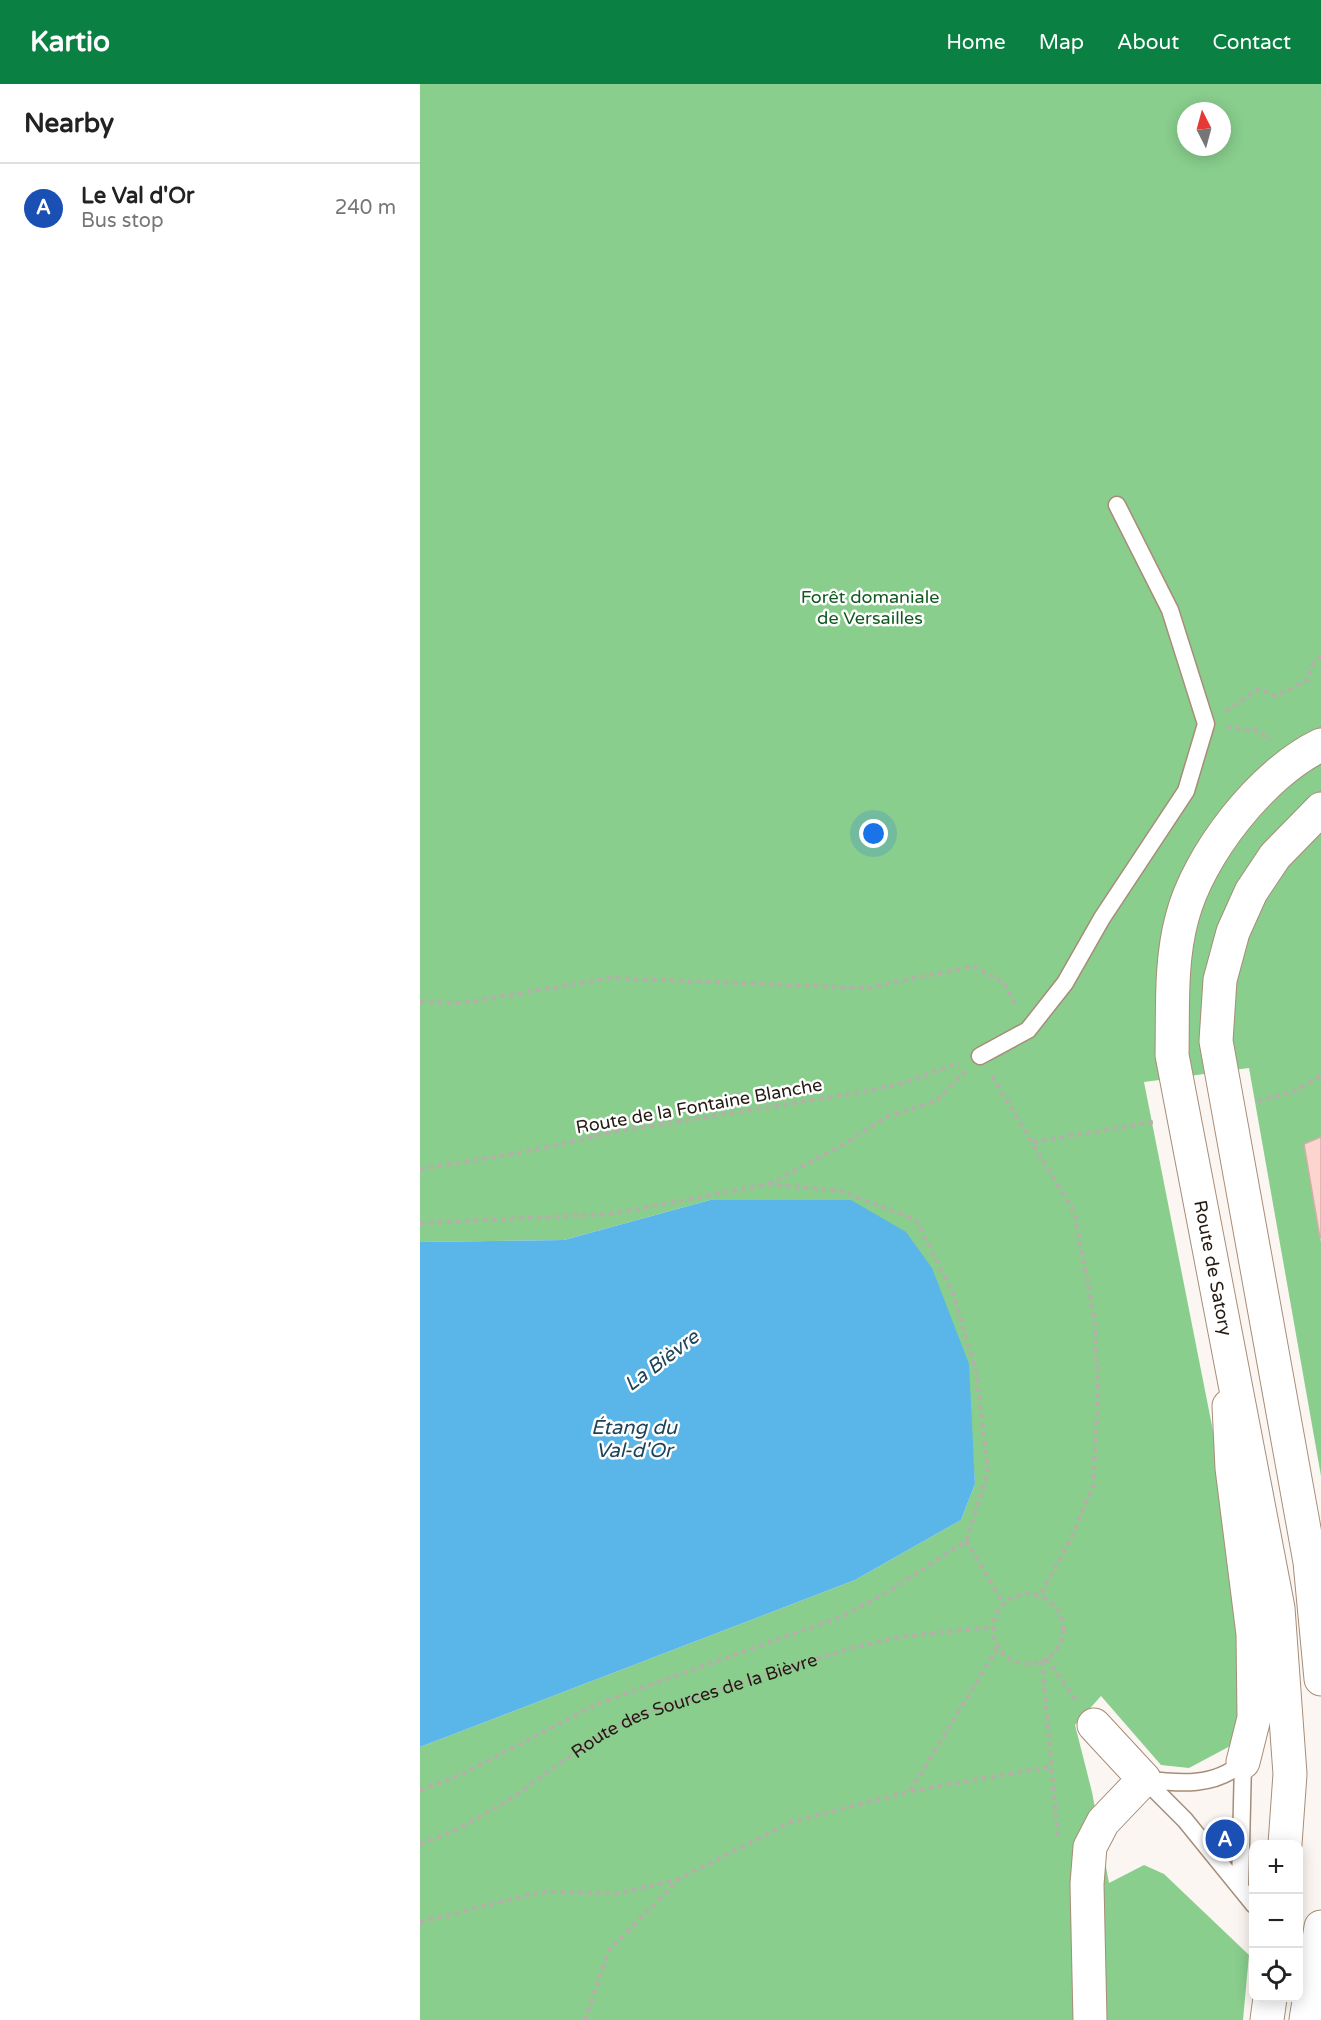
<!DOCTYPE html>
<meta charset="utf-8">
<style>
body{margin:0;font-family:"Varela Round",sans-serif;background:#f6f6f6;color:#222}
.controls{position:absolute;right:18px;bottom:18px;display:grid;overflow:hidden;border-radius:12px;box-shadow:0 3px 15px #0003}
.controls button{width:54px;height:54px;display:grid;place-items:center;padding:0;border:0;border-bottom:2px solid #e0e0e0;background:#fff;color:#222;font:30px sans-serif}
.compass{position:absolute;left:757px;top:18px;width:54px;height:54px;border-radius:50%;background:#fff;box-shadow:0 3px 15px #0003;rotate:354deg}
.you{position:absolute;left:454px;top:750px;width:21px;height:21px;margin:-15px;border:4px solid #fff;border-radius:50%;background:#1a73e8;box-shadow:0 0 0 9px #1a73e833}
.badge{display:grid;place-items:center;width:39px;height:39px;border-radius:50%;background:#0b8043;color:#fff;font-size:20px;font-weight:700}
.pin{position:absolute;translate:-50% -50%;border:3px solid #fff;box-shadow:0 2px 6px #0006}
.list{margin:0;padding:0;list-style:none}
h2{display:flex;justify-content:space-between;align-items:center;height:78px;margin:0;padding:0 24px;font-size:26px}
h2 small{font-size:20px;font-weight:400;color:#767676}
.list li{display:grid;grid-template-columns:39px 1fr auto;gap:18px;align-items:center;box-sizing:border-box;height:90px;padding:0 24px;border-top:2px solid #e0e0e0}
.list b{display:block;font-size:22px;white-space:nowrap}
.list p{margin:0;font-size:20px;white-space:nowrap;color:#767676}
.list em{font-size:20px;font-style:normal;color:#767676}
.icon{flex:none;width:33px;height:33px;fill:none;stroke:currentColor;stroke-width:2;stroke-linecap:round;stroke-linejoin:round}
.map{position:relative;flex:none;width:901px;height:1936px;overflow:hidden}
header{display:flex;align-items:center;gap:36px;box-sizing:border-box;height:84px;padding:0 30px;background:#0b8043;color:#fff}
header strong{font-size:28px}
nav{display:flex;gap:33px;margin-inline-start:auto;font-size:21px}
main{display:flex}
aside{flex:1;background:#fff}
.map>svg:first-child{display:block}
.forest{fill:#89ce8d;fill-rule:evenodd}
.water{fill:#5ab5e8}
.building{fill:#fcd5ce;stroke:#d3aea8;stroke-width:1.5}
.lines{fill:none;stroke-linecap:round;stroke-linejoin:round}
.lane-casing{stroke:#a68d78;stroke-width:19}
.street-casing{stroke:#a68d78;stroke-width:35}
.secondary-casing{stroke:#a68d78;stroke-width:35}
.path{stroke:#b6afa9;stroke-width:4;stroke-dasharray:4.5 4.5;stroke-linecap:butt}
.lane{stroke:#fff;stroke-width:16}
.street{stroke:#fff;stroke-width:33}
.secondary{stroke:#fff;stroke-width:33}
.labels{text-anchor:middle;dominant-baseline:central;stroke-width:5;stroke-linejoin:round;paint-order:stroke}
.park-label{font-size:18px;fill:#125a1f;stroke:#fff}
.street-label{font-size:18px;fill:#231a11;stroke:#fff}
.water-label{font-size:20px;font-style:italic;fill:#1d445a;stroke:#fff}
</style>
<header>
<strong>Kartio</strong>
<nav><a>Home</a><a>Map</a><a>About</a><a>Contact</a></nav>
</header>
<main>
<aside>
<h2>Nearby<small></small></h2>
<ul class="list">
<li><span class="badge" style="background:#1a4fb4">A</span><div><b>Le Val d'Or</b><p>Bus stop</p></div><em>240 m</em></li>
</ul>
</aside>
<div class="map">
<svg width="901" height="1936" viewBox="0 0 901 1936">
<rect width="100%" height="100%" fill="#fcf6f2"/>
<path class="forest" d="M0,0H901V1053L884,1060L901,1158V1392L829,984L724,998L796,1362L825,1624L814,1660L769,1684L741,1681L681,1612L655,1641L672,1708L689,1799L724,1781L744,1790L829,1871L823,1936H0V1663L435,1496L541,1436L555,1400L551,1344L431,1116H290L144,1156L0,1158ZM766,27H802V63H766Z"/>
<path class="water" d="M290,1116H431L486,1148L512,1184L549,1280L555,1400L541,1436L435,1496L0,1663V1158L144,1156Z"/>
<path class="building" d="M901,1053V1154H900L884,1060Z"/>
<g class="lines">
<g class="lane-casing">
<path id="lane" d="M560,972L608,946L645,899L682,834L766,707L786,640L750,526L697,421
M724,1695L765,1736L834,1821
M724,1695C760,1700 795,1703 823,1678
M820,1804L823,1678"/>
</g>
<g class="street-casing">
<path id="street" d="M809,1322L812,1384L833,1550L834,1634L823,1678
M670,1936L667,1800L670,1763L683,1738L724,1695L674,1641"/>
</g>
<g class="secondary-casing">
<path id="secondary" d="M901,725L855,772L831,808L813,848L800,896L796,957L890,1478L901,1595
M865,1760L870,1690L858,1524L752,971C753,926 750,878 762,834C778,771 842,689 901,661
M847,1936L850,1914
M886,1936L901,1843"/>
</g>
<g class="path">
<path d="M806,627L838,605L856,612L887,596L893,580L901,571"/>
<path d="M807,643L835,646L851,656"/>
<path d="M0,918L42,919L190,894L447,904L553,882L584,899L597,924"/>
<path d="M572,992L654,1128L675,1237L678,1315L673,1402L652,1452L620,1512"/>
<path d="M838,1017L878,1006L901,991"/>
<path d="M613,1058L733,1038"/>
<path d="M0,1085L98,1069L200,1047L430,1010L483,999L539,979"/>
<path d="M349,1100L426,1059L466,1033L516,1017L545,987"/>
<path d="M0,1139L191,1130L348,1100L421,1107L496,1136L532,1207L556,1287L568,1388L546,1457L469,1507L423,1532L179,1619L42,1690L0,1706"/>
<path d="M546,1457L584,1520"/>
<circle cx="608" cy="1545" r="35"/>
<path d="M627,1575L656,1616"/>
<path d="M622,1577L638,1755"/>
<path d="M491,1707L633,1682"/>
<path id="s1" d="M0,1760L34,1747L89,1716L180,1651L219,1631L438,1562L486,1552L573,1543"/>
<path d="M0,1838L120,1808L201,1809L259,1795"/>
<path d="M165,1936L189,1866L259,1795L371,1738L490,1707L578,1563"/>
</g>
<use href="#lane" class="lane"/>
<use href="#street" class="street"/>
<use href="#secondary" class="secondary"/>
</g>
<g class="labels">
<g class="park-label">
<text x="450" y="513">Forêt domaniale<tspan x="450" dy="21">de Versailles</tspan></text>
</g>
<g class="street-label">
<text transform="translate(279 1022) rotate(-10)">Route de la Fontaine Blanche</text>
<text transform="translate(793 1184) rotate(79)">Route de Satory</text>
<text stroke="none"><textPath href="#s1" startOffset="310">Route des Sources de la Bièvre</textPath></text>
</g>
<g class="water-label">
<text transform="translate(242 1277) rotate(-37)">La Bièvre</text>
<text x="214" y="1344">Étang du<tspan x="214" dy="23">Val-d'Or</tspan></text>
</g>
</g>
</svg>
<div class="controls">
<button>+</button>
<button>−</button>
<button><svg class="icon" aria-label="locate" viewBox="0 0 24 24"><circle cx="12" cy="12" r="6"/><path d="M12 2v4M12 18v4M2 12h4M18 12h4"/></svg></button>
</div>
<svg class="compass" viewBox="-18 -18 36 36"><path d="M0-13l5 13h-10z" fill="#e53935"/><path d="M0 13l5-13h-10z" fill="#767676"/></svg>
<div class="you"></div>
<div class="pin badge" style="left:805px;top:1755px;background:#1a4fb4">A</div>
</div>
</main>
